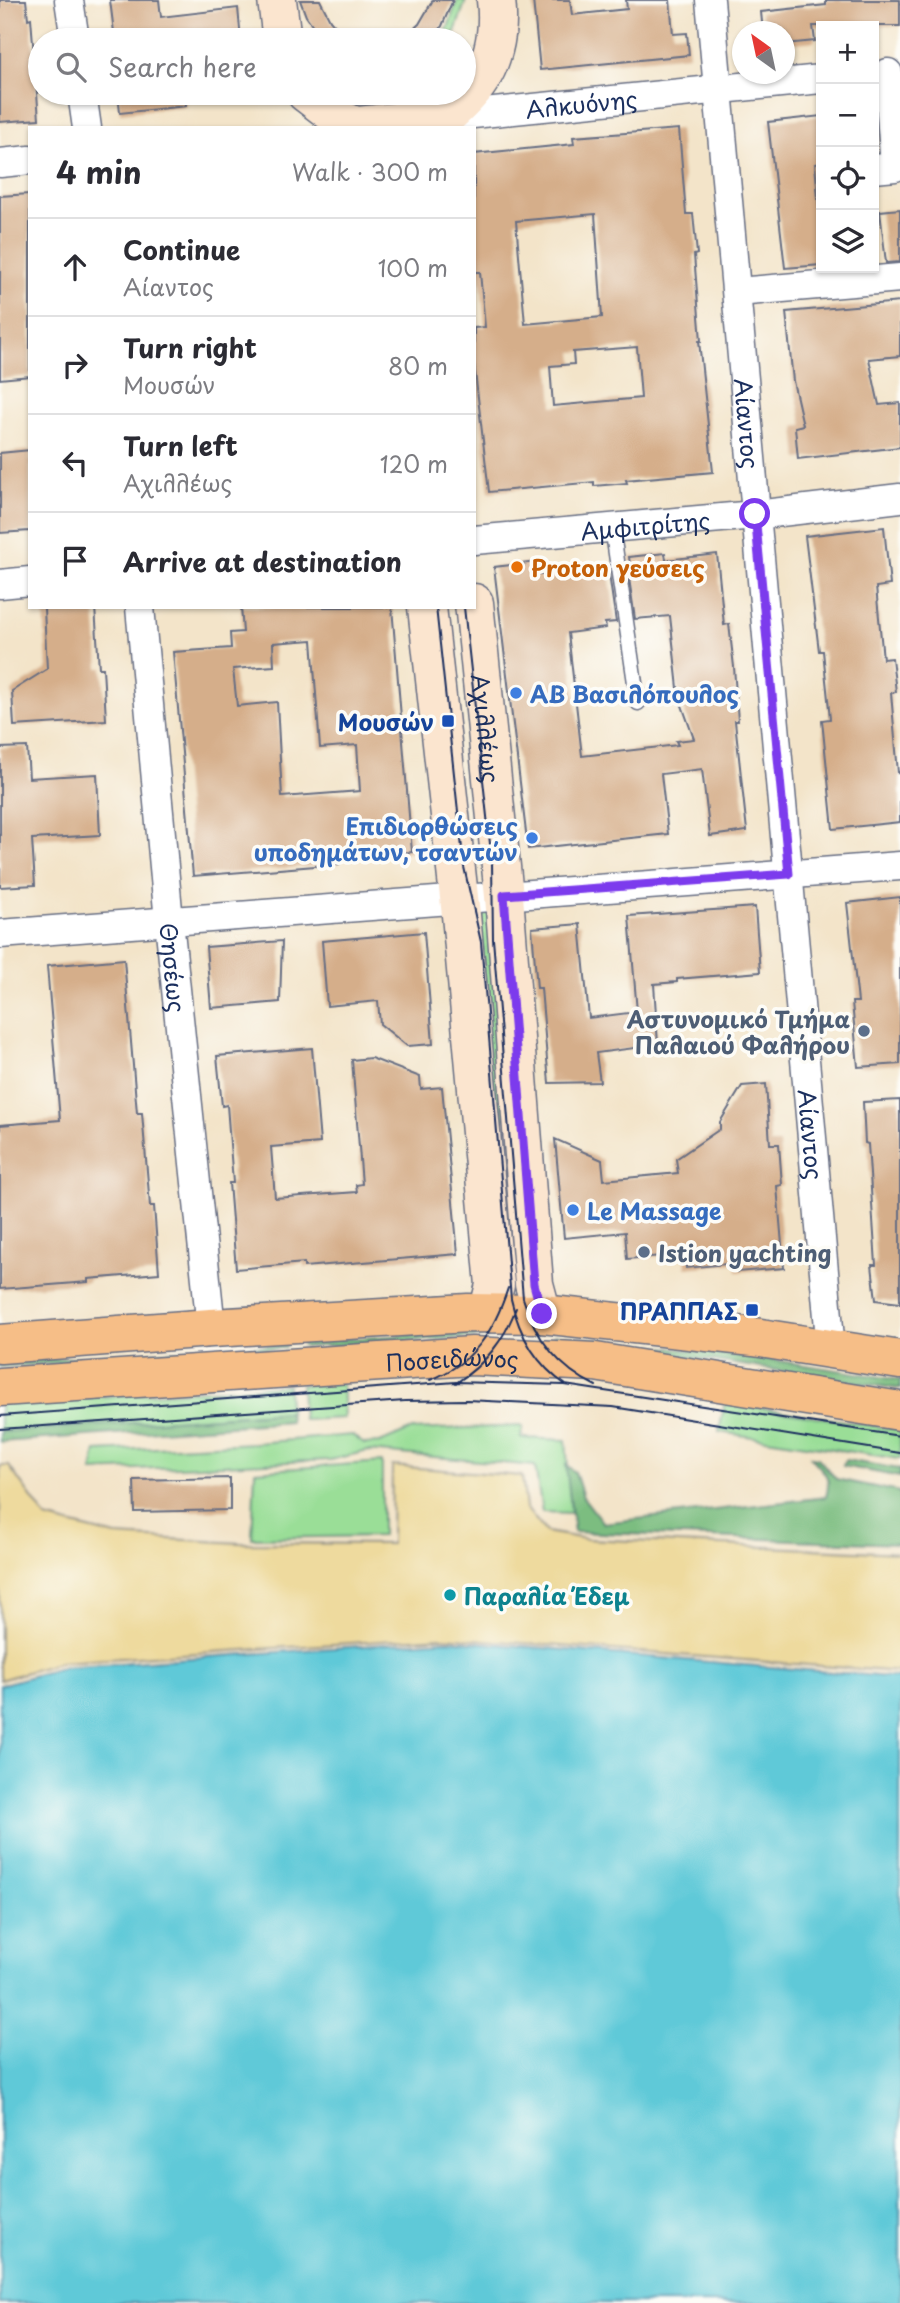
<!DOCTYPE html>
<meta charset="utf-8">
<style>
body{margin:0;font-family:"Playpen Sans",sans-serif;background:#f2f2f3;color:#2b2b33}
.controls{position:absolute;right:21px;top:21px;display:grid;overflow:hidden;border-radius:0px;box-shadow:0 2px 5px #0004}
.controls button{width:63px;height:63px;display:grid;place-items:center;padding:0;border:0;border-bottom:2px solid #e1e1e2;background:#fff;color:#2b2b33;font:35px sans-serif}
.compass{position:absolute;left:732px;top:21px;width:63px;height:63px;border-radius:50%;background:#fff;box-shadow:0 2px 5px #0004;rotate:327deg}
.stop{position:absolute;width:21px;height:21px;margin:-16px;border:5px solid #7c3aed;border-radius:50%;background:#fff}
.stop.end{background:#7c3aed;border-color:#fff;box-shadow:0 2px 7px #0008}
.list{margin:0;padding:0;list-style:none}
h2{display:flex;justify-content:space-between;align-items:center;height:91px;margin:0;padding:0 28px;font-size:30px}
h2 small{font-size:23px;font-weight:400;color:#7c7c81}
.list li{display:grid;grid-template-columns:46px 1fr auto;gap:21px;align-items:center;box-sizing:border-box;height:98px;padding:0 28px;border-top:2px solid #e1e1e2}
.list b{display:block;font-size:26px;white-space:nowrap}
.list p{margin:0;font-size:23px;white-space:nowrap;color:#7c7c81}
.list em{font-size:23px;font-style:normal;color:#7c7c81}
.icon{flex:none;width:38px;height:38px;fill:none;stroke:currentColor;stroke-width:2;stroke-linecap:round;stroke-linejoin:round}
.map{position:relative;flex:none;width:900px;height:2303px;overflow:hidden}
.search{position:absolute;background:#fff;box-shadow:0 2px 5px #0004;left:28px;top:28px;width:448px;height:77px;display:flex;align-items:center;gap:18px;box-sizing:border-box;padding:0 24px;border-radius:38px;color:#7c7c81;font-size:26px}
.panel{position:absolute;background:#fff;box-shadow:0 2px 5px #0004;left:28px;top:126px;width:448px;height:483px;border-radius:0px}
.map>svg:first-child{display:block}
.green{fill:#9ade97;stroke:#5a867a;stroke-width:2}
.forest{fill:#7bbd80;stroke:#4b766f;stroke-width:2}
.sand{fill:#eeda9e;stroke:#84847e;stroke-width:2}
.water{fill:#5ec9d8;stroke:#3c7c9b;stroke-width:2}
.building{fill:#d5ae8a;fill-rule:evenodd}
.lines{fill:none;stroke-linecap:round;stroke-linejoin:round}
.service-casing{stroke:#676e83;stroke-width:17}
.minor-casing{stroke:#676e83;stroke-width:31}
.secondary-casing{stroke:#676e83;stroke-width:41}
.trunk-casing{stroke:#676e83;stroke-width:41}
.service{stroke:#fff;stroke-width:14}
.minor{stroke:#fff;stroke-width:28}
.secondary{stroke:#fbe5cf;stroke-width:38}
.trunk{stroke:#f6be87;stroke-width:38}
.tram{stroke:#1b2f5e;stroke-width:2}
.route{stroke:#7c3aed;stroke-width:9}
.food-dot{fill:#e8710a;stroke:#fdfcf7;stroke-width:2.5}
.shop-dot{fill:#3f7fe0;stroke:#fdfcf7;stroke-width:2.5}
.transit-dot{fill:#1a4fb4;stroke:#fdfcf7;stroke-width:2.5}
.service-dot{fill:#5c6f8a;stroke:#fdfcf7;stroke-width:2.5}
.culture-dot{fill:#0f9aa8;stroke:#fdfcf7;stroke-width:2.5}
.labels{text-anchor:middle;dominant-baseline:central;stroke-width:7;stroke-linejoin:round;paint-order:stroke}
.street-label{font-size:23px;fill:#1b2f5e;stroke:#fdfcf7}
.food-label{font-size:23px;font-weight:bold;fill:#c56008;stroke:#fdfcf7;text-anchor:start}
.shop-label{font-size:23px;font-weight:bold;fill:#366cbe;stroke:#fdfcf7;text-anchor:start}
.transit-label{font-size:23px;font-weight:bold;fill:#164399;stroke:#fdfcf7;text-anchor:end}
.service-label{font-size:23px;font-weight:bold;fill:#4e5e75;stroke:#fdfcf7;text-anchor:end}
.culture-label{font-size:23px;font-weight:bold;fill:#0d838f;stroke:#fdfcf7;text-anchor:start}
</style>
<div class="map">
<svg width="900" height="2303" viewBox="0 0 900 2303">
<rect width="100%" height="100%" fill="#fdfcf7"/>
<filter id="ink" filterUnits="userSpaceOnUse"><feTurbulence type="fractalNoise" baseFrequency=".0143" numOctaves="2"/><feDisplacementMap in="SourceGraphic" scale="14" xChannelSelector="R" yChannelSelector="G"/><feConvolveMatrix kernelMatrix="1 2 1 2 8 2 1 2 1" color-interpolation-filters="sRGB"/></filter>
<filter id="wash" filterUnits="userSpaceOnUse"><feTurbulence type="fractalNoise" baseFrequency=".00686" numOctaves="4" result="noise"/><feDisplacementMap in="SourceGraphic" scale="28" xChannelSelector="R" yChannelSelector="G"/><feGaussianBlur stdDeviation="1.57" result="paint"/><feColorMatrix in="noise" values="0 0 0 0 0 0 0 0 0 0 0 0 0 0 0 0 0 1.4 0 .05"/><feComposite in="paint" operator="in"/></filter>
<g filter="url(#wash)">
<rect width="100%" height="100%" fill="#f3e4c9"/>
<path class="green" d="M457,0H466L455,32L449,40H438L448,28Z
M489,911L512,1117L491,1119L472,915Z
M342,1383L344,1418L303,1420L301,1385Z
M288,1385L289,1412L0,1432V1403Z
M725,1402L900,1430V1459L719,1432Z
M523,1426L521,1438L566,1440L571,1513L542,1512L535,1466L368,1451L330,1460L92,1471L96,1451L254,1443L352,1435L364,1444L380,1443L410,1430Z
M382,1462V1536L252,1538L255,1471Z"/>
<path class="forest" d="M481,1333V1337L304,1347L302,1345L303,1342L421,1334Z
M554,1335L761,1358L900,1380V1389L610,1345L553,1339Z
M286,1344L285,1348L0,1367V1362Z
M289,1412L290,1422L0,1442V1432Z
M811,1457L818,1458L836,1479L900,1492V1544L574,1532L566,1465L575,1472L583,1497L603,1523L826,1497C832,1476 824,1472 811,1457Z
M845,1460L900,1469V1477L843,1466Z"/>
<path class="sand" d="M0,1466H9L46,1518L116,1536L240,1543L391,1544L392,1466L522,1476L526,1508L546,1532L586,1539L900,1553V1672L443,1637L61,1662L0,1680Z"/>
<path class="water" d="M447,1640L900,1678V2303H0V1685L64,1667Z"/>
<g id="blocks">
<path class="building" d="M0,0H26L28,19L31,18L39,119L0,122Z
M110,0H159L161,17L238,8L241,40H115Z
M300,0H320L330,20L347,40H323L306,16Z
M433,0H453L442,26L431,40H401L419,24Z
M533,0H570L572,15L627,9L626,0H670L673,34L687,33L689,55L540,70Z
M826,0H900V26H813L815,41L785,44V32H763L761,12L826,5Z
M118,93H185L186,106L120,113Z
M821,116V163L815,164L821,234V265L785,268L768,122Z
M679,129L686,214H693L697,254L694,255L701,341H699L713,472L626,480L627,483L594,486V482L489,492L474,363V328L485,327L480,272H474V154L574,144L573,137ZM595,214L602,317L525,324L516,221ZM637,347L641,398L553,406L550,366L574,364L573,352Z
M30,194V376L0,379V196Z
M900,209V262L886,263L880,211Z
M900,302V356L869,359L879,405L900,403V447L798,459L795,427L803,425L793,381L786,312Z
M30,450V531L0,533V453Z
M884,527L890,585L876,587L883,659L892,658L896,692L891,693L898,773L900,772V822L833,829L822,720L830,719L823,651H819L805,536Z
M665,553L666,560L717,554L724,625L729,624L734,667L738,721H735L747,831L710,836L702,769L661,774L668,834L528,849L494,567L537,562L538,575L608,567L616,622L605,623L606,628L568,633L582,756L678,745L676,741L694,739L679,697L670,616L635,619L627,565H630L629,557Z
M95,607L99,668H103L106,720L14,726L12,691L47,669L44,608Z
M241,607H392L412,852L339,858V864L193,876L173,652L231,648L230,633L243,632ZM312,640L320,748L357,745L360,791L282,797L277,702L237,706L233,669L274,666L273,643Z
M27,747L29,778L97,774L100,835L32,839L35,885L0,887V748Z
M900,897V1064L858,1067L852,1002H858L847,903Z
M755,907L760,972L677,979V982L654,984L658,1045L596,1053L600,1082L549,1083L541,988H537L532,928L580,924L589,1018L637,1012L629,916Z
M424,932L433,1044L407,1046L380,1024L378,1001L327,1006L322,941Z
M282,941L280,1002L211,1008L206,947Z
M124,959L137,1113H142L150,1206H154L159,1273L88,1279V1282L0,1289V1125L60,1120L47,966Z
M312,1048L320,1143L271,1147L275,1198L357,1192L356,1185L362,1184L352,1060L371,1058L420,1077L421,1089L442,1087L458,1254L304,1267V1263L236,1269L229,1183H233L227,1105L222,1106L217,1056Z
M766,1084L770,1144H779L782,1185L777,1186L784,1268L737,1272L736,1263L686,1268L685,1254L627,1259L625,1232L564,1238L555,1139L602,1160L604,1180L678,1173L676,1159L720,1129V1122L742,1086Z
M900,1100V1303L876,1300L872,1265H876L868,1144L865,1143L863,1102Z
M230,1478V1510L135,1512L134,1480Z"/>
</g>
</g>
<g filter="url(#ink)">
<use href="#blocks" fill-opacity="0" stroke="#676e83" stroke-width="2"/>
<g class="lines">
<g class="service-casing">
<path id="service" d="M612,527L638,703"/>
</g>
<g class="minor-casing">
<g id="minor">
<path d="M69,0L75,40"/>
<path id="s1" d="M710,0L831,1350"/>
<path d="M82,93L87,128"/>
<path id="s2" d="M444,117L821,79"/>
<path d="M0,163L30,160"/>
<path d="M874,169L895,167L888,73"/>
<path d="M737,292L900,278"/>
<path id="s3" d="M474,540L755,515L900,498"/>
<path d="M0,584L30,581"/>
<path id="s4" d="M140,607L169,921L211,1328"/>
<path d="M0,934L900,866"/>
</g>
</g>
<g class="secondary-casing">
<g id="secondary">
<path d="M277,0L282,40"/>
<path d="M306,93L340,119L360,128"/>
<path d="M358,126L444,117"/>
<path d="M434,128C446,116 459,106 470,93C493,68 500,33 496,0"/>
<path id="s5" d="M474,603L504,896L534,1284L542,1314"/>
<path d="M427,607L461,915L495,1285L488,1313"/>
</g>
</g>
<g class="trunk-casing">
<g id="trunk">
<path d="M0,1344L211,1328L468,1313L542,1314L754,1337L900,1360"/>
<path id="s6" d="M0,1387L472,1356L595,1362L900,1411"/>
</g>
</g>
<use href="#service" class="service"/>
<use href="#minor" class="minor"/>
<use href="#secondary" class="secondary"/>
<use href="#trunk" class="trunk"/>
<path class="tram" d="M436,607L464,867L481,942L511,1299C519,1335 535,1364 566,1385
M464,607L492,862L493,939L523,1298C535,1338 558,1368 596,1386
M430,1380C474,1363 494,1331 508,1288
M456,1383C485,1364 504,1341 516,1308
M0,1416L456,1382L565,1385L900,1436
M0,1429L405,1401L467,1400L613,1407L900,1453"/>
</g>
</g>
<g class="lines" filter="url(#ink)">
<path class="route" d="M542,1314L534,1284L504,895L789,874L755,514"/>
</g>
<circle class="food-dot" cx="517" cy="567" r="7"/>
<g class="shop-dot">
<circle cx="516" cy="693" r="7"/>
<circle cx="532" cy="838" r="7"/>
<circle cx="573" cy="1210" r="7"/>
</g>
<g class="transit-dot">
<rect x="441" y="714" width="14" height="14" rx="3.5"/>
<rect x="745" y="1303" width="14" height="14" rx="3.5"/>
</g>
<g class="service-dot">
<circle cx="864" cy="1031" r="7"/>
<circle cx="644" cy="1252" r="7"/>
</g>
<circle class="culture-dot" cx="450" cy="1595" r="7"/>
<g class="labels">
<g class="street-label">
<text stroke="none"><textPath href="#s2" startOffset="138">Αλκυόνης</textPath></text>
<text stroke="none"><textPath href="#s1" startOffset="425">Αίαντος</textPath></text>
<text stroke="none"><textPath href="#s3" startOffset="172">Αμφιτρίτης</textPath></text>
<text stroke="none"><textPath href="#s5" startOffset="126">Αχιλλέως</textPath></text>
<text stroke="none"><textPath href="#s4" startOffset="362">Θησέως</textPath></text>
<text stroke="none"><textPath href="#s1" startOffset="1139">Αίαντος</textPath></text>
<text stroke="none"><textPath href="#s6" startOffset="453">Ποσειδώνος</textPath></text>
</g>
<g class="food-label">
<text x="531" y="567">Proton γεύσεις</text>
</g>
<g class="shop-label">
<text x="530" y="693">ΑΒ Βασιλόπουλος</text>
<text x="518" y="825" text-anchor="end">Επιδιορθώσεις<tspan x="518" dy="26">υποδημάτων, τσαντών</tspan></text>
<text x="587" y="1210">Le Massage</text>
</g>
<g class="transit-label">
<text x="434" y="721">Μουσών</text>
<text x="738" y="1310">ΠΡΑΠΠΑΣ</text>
</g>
<g class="service-label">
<text x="850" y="1018">Αστυνομικό Τμήμα<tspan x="850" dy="26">Παλαιού Φαλήρου</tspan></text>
<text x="658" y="1252" text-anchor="start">Istion yachting</text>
</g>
<g class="culture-label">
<text x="464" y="1595">Παραλία Έδεμ</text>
</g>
</g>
</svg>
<div class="controls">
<button>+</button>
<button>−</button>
<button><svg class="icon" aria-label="locate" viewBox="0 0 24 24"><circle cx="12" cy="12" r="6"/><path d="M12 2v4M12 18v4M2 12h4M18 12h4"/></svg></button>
<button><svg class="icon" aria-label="layers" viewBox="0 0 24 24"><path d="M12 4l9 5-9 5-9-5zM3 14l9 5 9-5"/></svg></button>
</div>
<svg class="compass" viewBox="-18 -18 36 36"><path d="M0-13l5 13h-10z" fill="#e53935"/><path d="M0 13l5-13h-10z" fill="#7c7c81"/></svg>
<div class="stop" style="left:755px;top:514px"></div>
<div class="stop end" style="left:542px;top:1314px"></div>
<div class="search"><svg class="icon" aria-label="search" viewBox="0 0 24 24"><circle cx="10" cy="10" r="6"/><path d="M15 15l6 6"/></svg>Search here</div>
<section class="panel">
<h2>4 min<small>Walk · 300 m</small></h2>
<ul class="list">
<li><svg class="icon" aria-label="ahead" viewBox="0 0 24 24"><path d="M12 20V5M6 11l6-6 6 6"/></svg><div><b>Continue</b><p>Αίαντος</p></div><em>100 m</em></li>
<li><svg class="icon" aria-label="right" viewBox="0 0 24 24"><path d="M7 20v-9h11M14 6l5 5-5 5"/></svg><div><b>Turn right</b><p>Μουσών</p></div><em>80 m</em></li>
<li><svg class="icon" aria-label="left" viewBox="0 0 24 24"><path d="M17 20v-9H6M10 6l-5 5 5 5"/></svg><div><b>Turn left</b><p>Αχιλλέως</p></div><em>120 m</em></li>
<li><svg class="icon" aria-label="arrive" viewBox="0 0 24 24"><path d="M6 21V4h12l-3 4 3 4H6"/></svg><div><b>Arrive at destination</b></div></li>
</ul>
</section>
</div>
